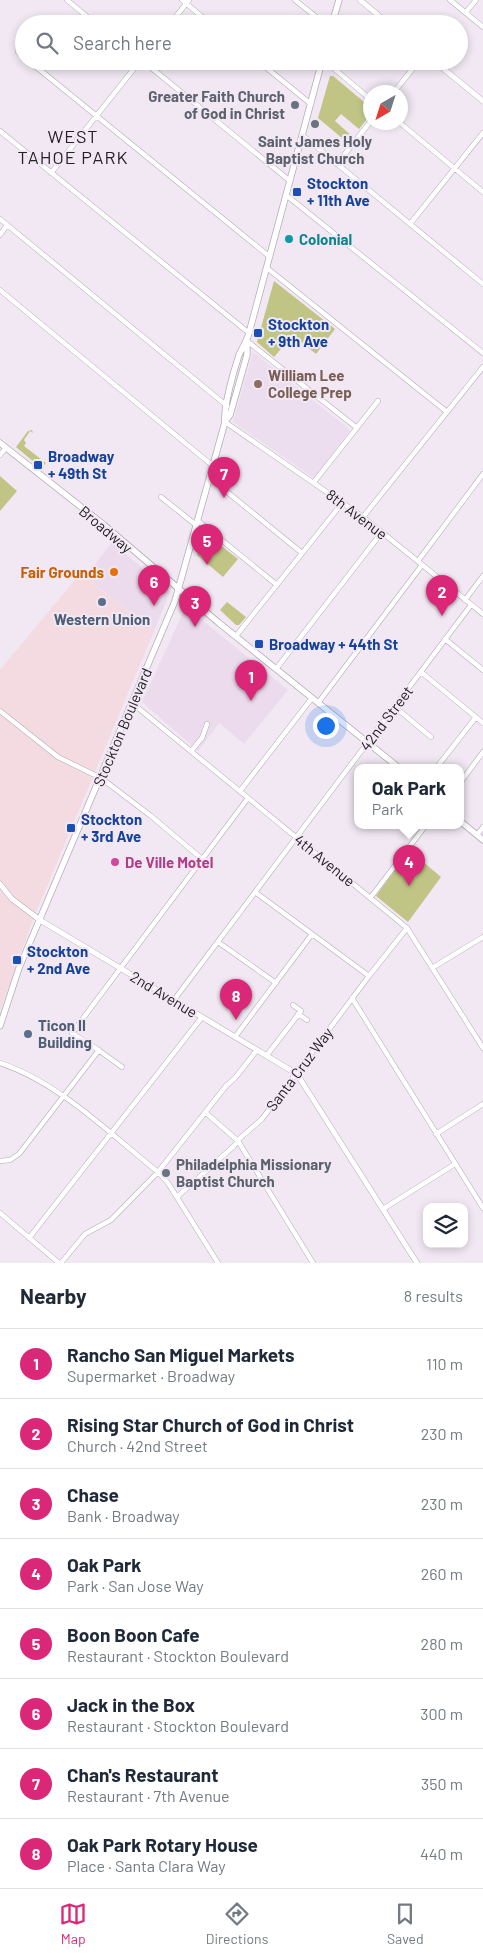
<!DOCTYPE html>
<meta charset="utf-8">
<style>
body{margin:0;font-family:Barlow,sans-serif;background:#f6f6f7;color:#1f2937}
.controls{position:absolute;right:15px;bottom:15px;display:grid;overflow:hidden;border-radius:10px;box-shadow:0 2px 8px #0003}
.controls button{width:45px;height:45px;display:grid;place-items:center;padding:0;border:0;border-bottom:1px solid #e0e1e3;background:#fff;color:#1f2937;font:25px sans-serif}
.compass{position:absolute;left:363px;top:85px;width:45px;height:45px;border-radius:50%;background:#fff;box-shadow:0 2px 8px #0003;rotate:219deg}
.you{position:absolute;left:325px;top:725px;width:18px;height:18px;margin:-12px;border:4px solid #fff;border-radius:50%;background:#1a73e8;box-shadow:0 0 0 8px #1a73e833}
.badge{display:grid;place-items:center;width:32px;height:32px;border-radius:50%;background:#db2777;color:#fff;font-size:16px;font-weight:700}
.pin{position:absolute;translate:-50% -41px;filter:drop-shadow(0 1px 2px #0008)}
.pin::after{content:'';position:absolute;top:26px;width:18px;height:15px;background:inherit;clip-path:polygon(0 0,100% 0,50% 100%)}
.popup{position:absolute;left:354px;top:764px;width:110px;height:65px;box-sizing:border-box;display:grid;place-content:center;border-radius:10px;background:#fff;filter:drop-shadow(0 1px 4px #0005);font-size:16px;white-space:nowrap;color:#747a83}
.popup b{font-size:19px;color:#1f2937}
.popup::after{content:'';position:absolute;left:50%;top:100%;margin-left:-10px;border:10px solid transparent;border-top-color:#fff}
.list{margin:0;padding:0;list-style:none}
h2{display:flex;justify-content:space-between;align-items:center;height:65px;margin:0;padding:0 20px;font-size:21px}
h2 small{font-size:16px;font-weight:400;color:#747a83}
.list li{display:grid;grid-template-columns:32px 1fr auto;gap:15px;align-items:center;box-sizing:border-box;height:70px;padding:0 20px;border-top:1px solid #e0e1e3}
.list b{display:block;font-size:19px;white-space:nowrap}
.list p{margin:0;font-size:16px;white-space:nowrap;color:#747a83}
.list em{font-size:16px;font-style:normal;color:#747a83}
.icon{flex:none;width:28px;height:28px;fill:none;stroke:currentColor;stroke-width:2;stroke-linecap:round;stroke-linejoin:round}
.map{position:relative;flex:none;width:483px;height:1263px;overflow:hidden}
.search{position:absolute;background:#fff;box-shadow:0 2px 8px #0003;left:15px;right:15px;top:15px;height:55px;display:flex;align-items:center;gap:12px;box-sizing:border-box;padding:0 18px;border-radius:28px;color:#747a83;font-size:19px}
.sheet{height:625px;background:#fff}
nav{display:flex;justify-content:space-around;align-items:center;box-sizing:border-box;height:70px;border-top:1px solid #e0e1e3;background:#fff;font-size:14px;color:#747a83}
nav a{display:grid;justify-items:center;gap:2px}
nav .on{color:#db2777}
.map>svg:first-child{display:block}
.commercial{fill:#ecdbed}
.built{fill:#ecddef}
.medical{fill:#f4dae1}
.green{fill:#c0c485}
.lines{fill:none;stroke-linecap:round;stroke-linejoin:round}
.minor-casing{stroke:#b4abb6;stroke-width:5.5}
.tertiary-casing{stroke:#b4abb6;stroke-width:6}
.secondary-casing{stroke:#b4abb6;stroke-width:7}
.minor{stroke:#fff;stroke-width:4.5}
.tertiary{stroke:#fff;stroke-width:5}
.secondary{stroke:#fff;stroke-width:5.5}
.worship-dot{fill:#6b7280;stroke:#f1e8f3;stroke-width:2}
.transit-dot{fill:#1a4fb4;stroke:#f1e8f3;stroke-width:2}
.culture-dot{fill:#0f9aa8;stroke:#f1e8f3;stroke-width:2}
.education-dot{fill:#8d6e63;stroke:#f1e8f3;stroke-width:2}
.food-dot{fill:#e8710a;stroke:#f1e8f3;stroke-width:2}
.service-dot{fill:#5c6f8a;stroke:#f1e8f3;stroke-width:2}
.hotel-dot{fill:#d1479c;stroke:#f1e8f3;stroke-width:2}
.labels{text-anchor:middle;dominant-baseline:central;stroke-width:4;stroke-linejoin:round;paint-order:stroke}
.worship-label{font-size:15px;font-weight:bold;fill:#5b616d;stroke:#f1e8f3;text-anchor:end}
.transit-label{font-size:15px;font-weight:bold;fill:#164399;stroke:#f1e8f3;text-anchor:start}
.culture-label{font-size:15px;font-weight:bold;fill:#0d838f;stroke:#f1e8f3;text-anchor:start}
.education-label{font-size:15px;font-weight:bold;fill:#785e54;stroke:#f1e8f3;text-anchor:start}
.street-label{font-size:15px;fill:#252125;stroke:#f1e8f3}
.food-label{font-size:15px;font-weight:bold;fill:#c56008;stroke:#f1e8f3;text-anchor:end}
.service-label{font-size:15px;font-weight:bold;fill:#4e5e75;stroke:#f1e8f3}
.hotel-label{font-size:15px;font-weight:bold;fill:#b23c85;stroke:#f1e8f3;text-anchor:start}
.quarter-label{font-size:18px;letter-spacing:1px;fill:#252125;stroke:#f1e8f3}
</style>
<div class="map">
<svg width="483" height="1263" viewBox="0 0 483 1263">
<rect width="100%" height="100%" fill="#f1e8f3"/>
<path class="commercial" d="M112,542L170,592L154,631L85,577Z
M191,611L288,690L244,744L219,723L198,751L142,702L183,613Z"/>
<path class="built" d="M253,352L350,430L314,478L233,422Z"/>
<path class="medical" d="M80,574L154,631L32,922L0,1011V670Z"/>
<path class="green" d="M330,76H333L370,107V115L359,129L341,114L335,121L353,137L348,143L318,118Z
M274,281L335,329L316,354L293,335L274,357L257,342Z
M32,430L33,433L30,431L24,440L26,443L24,446L46,463L41,468L16,447L28,431Z
M0,476L17,491L0,511Z
M205,533L238,559L223,577L197,555L202,535Z
M227,602L246,617L239,625H236L220,610Z
M409,850L441,877L408,922L376,896Z"/>
<g class="lines">
<g class="minor-casing">
<path id="minor" d="M67,0L96,24
M182,0L211,24
M295,0L325,24
M450,0L483,27
M466,12L476,0
M170,24L189,0
M18,52L24,57
M29,61L270,257
M143,61L290,181
M258,61L311,104
M325,61L370,99
M394,92L419,61
M399,122L483,192
M0,131L249,333
M302,135L483,284
M337,164L370,122
M51,173L140,61
M286,195L483,353
M0,219L227,406
M410,224L483,133
M0,235L7,225
M267,268L447,412
M0,290L213,466
M247,341L357,428
M225,422L363,517L483,614
M0,455L6,448
M210,478L302,553
M314,482L378,401
M161,497L196,525
M363,517L483,367
M197,520L277,585
M418,561L483,474
M465,600L483,576
M236,636L343,502
M445,639L483,670
M276,669L382,532
M421,672L483,723
M132,703L407,928L483,1048
M318,703L422,565
M395,707L431,737
M0,711L58,757L101,778L151,816L202,859
M191,751L202,738L207,724
M437,767L476,717
M460,783L483,752
M240,791L312,698
M477,835L483,827
M255,892L369,976
M371,897L426,825
M218,942L276,983
M432,968L483,937
M352,998L483,1208
M174,1000L471,605
M298,1014L307,1020
M235,1037L312,934
M267,1055L301,1011L293,1005
M0,1063C60,1083 109,1133 158,1172L168,1183L218,1263
M122,1067L97,1049L72,1033L248,798
M205,1112L238,1141L313,1263
M436,1134L483,1104
M0,1161L10,1160L19,1154L99,1050
M177,1197L234,1146L239,1139L262,1119L369,976L407,928
M383,1209L455,1164
M0,1213L59,1263
M29,1238L202,1017
M61,1263L85,1234L111,1220L158,1172L226,1086L235,1078L257,1050"/>
</g>
<g class="tertiary-casing">
<path id="tertiary" d="M360,0L389,24
M434,61L483,101
M0,884L12,899L40,920L297,1074L417,1263"/>
</g>
<g class="secondary-casing">
<path id="secondary" d="M332,24L339,0
M225,422C223,408 234,370 239,355C242,348 247,341 249,333L322,61
M0,443L104,525L219,623L398,767
M460,821L483,840
M0,1026L19,968L175,601L225,422L230,415L247,355V341"/>
</g>
<use href="#minor" class="minor"/>
<use href="#tertiary" class="tertiary"/>
<use href="#secondary" class="secondary"/>
</g>
<g class="worship-dot">
<circle cx="295" cy="105" r="5"/>
<circle cx="315" cy="124" r="5"/>
<circle cx="166" cy="1173" r="5"/>
</g>
<g class="transit-dot">
<rect x="292" y="187" width="10" height="10" rx="2.5"/>
<rect x="253" y="328" width="10" height="10" rx="2.5"/>
<rect x="33" y="460" width="10" height="10" rx="2.5"/>
<rect x="254" y="639" width="10" height="10" rx="2.5"/>
<rect x="66" y="823" width="10" height="10" rx="2.5"/>
<rect x="12" y="955" width="10" height="10" rx="2.5"/>
</g>
<circle class="culture-dot" cx="289" cy="239" r="5"/>
<circle class="education-dot" cx="258" cy="384" r="5"/>
<circle class="food-dot" cx="114" cy="572" r="5"/>
<g class="service-dot">
<circle cx="102" cy="602" r="5"/>
<circle cx="28" cy="1034" r="5"/>
</g>
<circle class="hotel-dot" cx="115" cy="862" r="5"/>
<g class="labels">
<g class="worship-label">
<text x="285" y="96">Greater Faith Church<tspan x="285" dy="17">of God in Christ</tspan></text>
<text x="315" y="141" text-anchor="middle">Saint James Holy<tspan x="315" dy="17">Baptist Church</tspan></text>
<text x="176" y="1164" text-anchor="start">Philadelphia Missionary<tspan x="176" dy="17">Baptist Church</tspan></text>
</g>
<g class="transit-label">
<text x="307" y="183">Stockton<tspan x="307" dy="17">+ 11th Ave</tspan></text>
<text x="268" y="324">Stockton<tspan x="268" dy="17">+ 9th Ave</tspan></text>
<text x="48" y="456">Broadway<tspan x="48" dy="17">+ 49th St</tspan></text>
<text x="269" y="644">Broadway + 44th St</text>
<text x="81" y="819">Stockton<tspan x="81" dy="17">+ 3rd Ave</tspan></text>
<text x="27" y="951">Stockton<tspan x="27" dy="17">+ 2nd Ave</tspan></text>
</g>
<g class="culture-label">
<text x="299" y="239">Colonial</text>
</g>
<g class="education-label">
<text x="268" y="375">William Lee<tspan x="268" dy="17">College Prep</tspan></text>
</g>
<g class="street-label">
<text transform="translate(357 514) rotate(37)">8th Avenue</text>
<text transform="translate(106 529) rotate(40)">Broadway</text>
<text transform="translate(386 718) rotate(-53)">42nd Street</text>
<text transform="translate(122 727) rotate(-67)">Stockton Boulevard</text>
<text transform="translate(325 860) rotate(39)">4th Avenue</text>
<text transform="translate(164 994) rotate(31)">2nd Avenue</text>
<text transform="translate(299 1069) rotate(-53)">Santa Cruz Way</text>
</g>
<g class="food-label">
<text x="104" y="572">Fair Grounds</text>
</g>
<g class="service-label">
<text x="102" y="619">Western Union</text>
<text x="38" y="1025" text-anchor="start">Ticon II<tspan x="38" dy="17">Building</tspan></text>
</g>
<g class="hotel-label">
<text x="125" y="862">De Ville Motel</text>
</g>
<g class="quarter-label">
<text x="73" y="136">WEST<tspan x="73" dy="21">TAHOE PARK</tspan></text>
</g>
</g>
</svg>
<div class="controls">
<button><svg class="icon" aria-label="layers" viewBox="0 0 24 24"><path d="M12 4l9 5-9 5-9-5zM3 14l9 5 9-5"/></svg></button>
</div>
<svg class="compass" viewBox="-18 -18 36 36"><path d="M0-13l5 13h-10z" fill="#e53935"/><path d="M0 13l5-13h-10z" fill="#747a83"/></svg>
<div class="you"></div>
<div class="pin badge" style="left:251px;top:701px">1</div>
<div class="pin badge" style="left:442px;top:616px">2</div>
<div class="pin badge" style="left:195px;top:627px">3</div>
<div class="pin badge" style="left:409px;top:886px">4</div>
<div class="popup"><b>Oak Park</b>Park</div>
<div class="pin badge" style="left:207px;top:565px">5</div>
<div class="pin badge" style="left:154px;top:606px">6</div>
<div class="pin badge" style="left:224px;top:498px">7</div>
<div class="pin badge" style="left:236px;top:1020px">8</div>
<div class="search"><svg class="icon" aria-label="search" viewBox="0 0 24 24"><circle cx="10" cy="10" r="6"/><path d="M15 15l6 6"/></svg>Search here</div>
</div>
<section class="sheet">
<h2>Nearby<small>8 results</small></h2>
<ul class="list">
<li><span class="badge">1</span><div><b>Rancho San Miguel Markets</b><p>Supermarket · Broadway</p></div><em>110 m</em></li>
<li><span class="badge">2</span><div><b>Rising Star Church of God in Christ</b><p>Church · 42nd Street</p></div><em>230 m</em></li>
<li><span class="badge">3</span><div><b>Chase</b><p>Bank · Broadway</p></div><em>230 m</em></li>
<li><span class="badge">4</span><div><b>Oak Park</b><p>Park · San Jose Way</p></div><em>260 m</em></li>
<li><span class="badge">5</span><div><b>Boon Boon Cafe</b><p>Restaurant · Stockton Boulevard</p></div><em>280 m</em></li>
<li><span class="badge">6</span><div><b>Jack in the Box</b><p>Restaurant · Stockton Boulevard</p></div><em>300 m</em></li>
<li><span class="badge">7</span><div><b>Chan's Restaurant</b><p>Restaurant · 7th Avenue</p></div><em>350 m</em></li>
<li><span class="badge">8</span><div><b>Oak Park Rotary House</b><p>Place · Santa Clara Way</p></div><em>440 m</em></li>
</ul>
</section>
<nav>
<a class="on"><svg class="icon" aria-label="map" viewBox="0 0 24 24"><path d="M3 6l6-2 6 2 6-2v14l-6 2-6-2-6 2zM9 4v14M15 6v14"/></svg>Map</a>
<a><svg class="icon" aria-label="directions" viewBox="0 0 24 24"><path d="M12 3l9 9-9 9-9-9zM9 14v-3h6M13 9l2 2-2 2"/></svg>Directions</a>
<a><svg class="icon" aria-label="saved" viewBox="0 0 24 24"><path d="M7 4h10v16l-5-4-5 4z"/></svg>Saved</a>
</nav>
